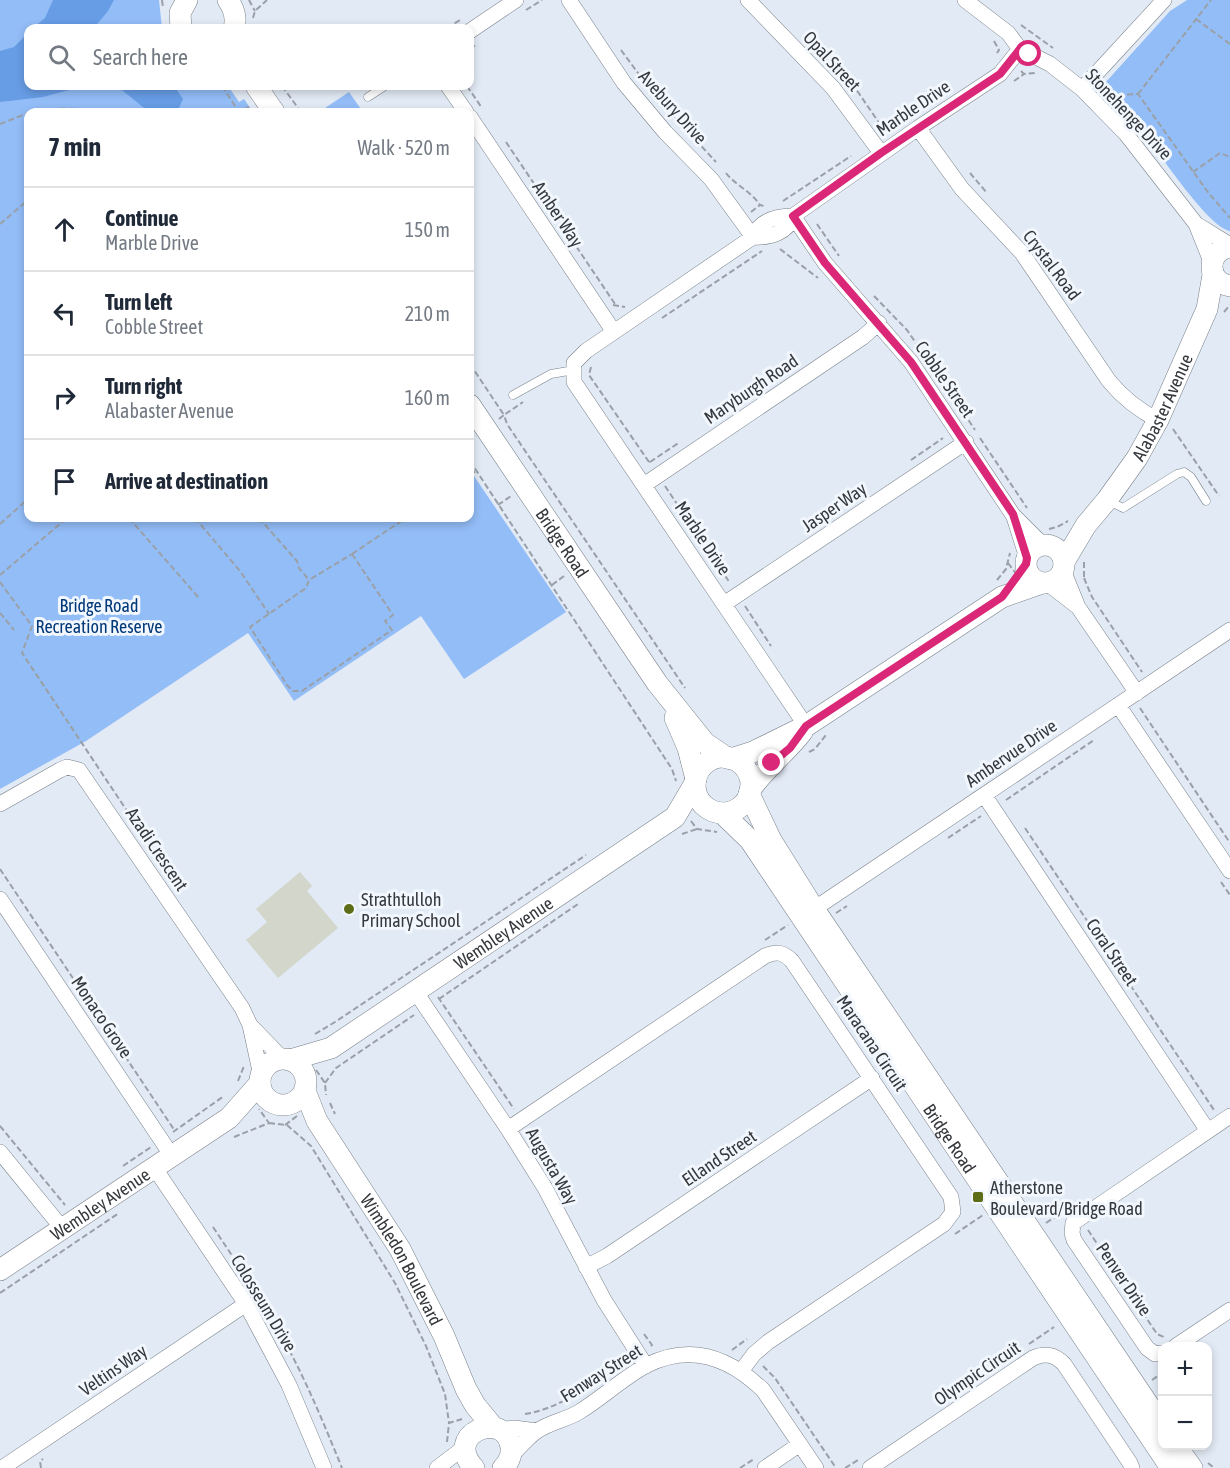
<!DOCTYPE html>
<meta charset="utf-8">
<style>
body{margin:0;font-family:"Asap Condensed",sans-serif;background:#f2f2f3;color:#1f2937}
.controls{position:absolute;right:18px;bottom:18px;display:grid;overflow:hidden;border-radius:12px;box-shadow:0 3px 9px #0003}
.controls button{width:54px;height:54px;display:grid;place-items:center;padding:0;border:0;border-bottom:2px solid #e0e1e3;background:#fff;color:#1f2937;font:30px sans-serif}
.stop{position:absolute;width:18px;height:18px;margin:-14px;border:4px solid #db2777;border-radius:50%;background:#fff}
.stop.end{background:#db2777;border-color:#fff;box-shadow:0 2px 6px #0008}
.list{margin:0;padding:0;list-style:none}
h2{display:flex;justify-content:space-between;align-items:center;height:78px;margin:0;padding:0 24px;font-size:26px}
h2 small{font-size:20px;font-weight:400;color:#747a83}
.list li{display:grid;grid-template-columns:39px 1fr auto;gap:18px;align-items:center;box-sizing:border-box;height:84px;padding:0 24px;border-top:2px solid #e0e1e3}
.list b{display:block;font-size:22px;white-space:nowrap}
.list p{margin:0;font-size:20px;white-space:nowrap;color:#747a83}
.list em{font-size:20px;font-style:normal;color:#747a83}
.icon{flex:none;width:33px;height:33px;fill:none;stroke:currentColor;stroke-width:2;stroke-linecap:round;stroke-linejoin:round}
.map{position:relative;flex:none;width:1230px;height:1468px;overflow:hidden}
.search{position:absolute;background:#fff;box-shadow:0 3px 9px #0003;left:24px;top:24px;width:450px;height:66px;display:flex;align-items:center;gap:15px;box-sizing:border-box;padding:0 21px;border-radius:12px;color:#747a83;font-size:22px}
.panel{position:absolute;background:#fff;box-shadow:0 3px 9px #0003;left:24px;top:108px;width:450px;height:414px;border-radius:12px}
.map>svg:first-child{display:block}
.green{fill:#93bdf7}
.water{fill:#679de5}
.building{fill:#d3d6ca}
.lines{fill:none;stroke-linecap:round;stroke-linejoin:round}
.lane-casing{stroke:#79818a;stroke-width:9}
.street-casing{stroke:#79818a;stroke-width:16}
.secondary-casing{stroke:#79818a;stroke-width:22}
.path{stroke:#9aa0a8;stroke-width:2;stroke-dasharray:6 3;stroke-linecap:butt}
.lane{stroke:#fff;stroke-width:8}
.street{stroke:#fff;stroke-width:15}
.secondary{stroke:#fff;stroke-width:21}
.route{stroke:#db2777;stroke-width:8}
.poi-dot{fill:#5c6c17;stroke:#f2f7fe;stroke-width:2}
.labels{text-anchor:middle;dominant-baseline:central;stroke-width:6;stroke-linejoin:round;paint-order:stroke}
.street-label{font-size:18px;fill:#35383c;stroke:#f2f7fe}
.park-label{font-size:18px;fill:#003878;stroke:#f2f7fe}
.poi-label{font-size:18px;fill:#35383c;stroke:#f2f7fe;text-anchor:start}
</style>
<div class="map">
<svg width="1230" height="1468" viewBox="0 0 1230 1468">
<rect width="100%" height="100%" fill="#e2eaf5"/>
<path class="green" d="M0,0H159L162,28H28V86H228L239,102L244,99L253,112H28V518H470V470L566,612L464,679L421,616L294,701L248,633L86,741L0,789Z
M1187,0H1230V231C1209,228 1159,153 1144,133C1132,119 1119,105 1106,92L1105,83L1170,11Z
M349,92L363,112H319Z"/>
<path class="water" d="M53,0H114L108,11L94,28H33L45,18Z
M28,33V86H71L69,90L43,97L0,102V51L14,47Z
M117,86H174L183,99L177,112H149Z"/>
<path class="building" d="M300,872L312,886L307,891L338,928L278,978L246,940L267,922L256,909Z"/>
<g class="lines">
<g class="lane-casing">
<path id="lane" d="M368,97L385,86
M513,395L551,374L574,370
M1109,501L1123,508L1177,474L1184,472L1191,477L1206,501"/>
</g>
<g class="street-casing">
<path id="street" d="M569,0L624,83L665,132L711,179L753,237
M748,0L833,88L881,153
M965,0L1008,33L1020,49L1050,64L1082,89L1126,134L1196,224L1230,245
M470,31L516,0
M448,86L466,112
M1082,89L1164,0
M470,117L614,332
M918,128L962,189L1022,253L1109,381C1123,398 1138,410 1158,420
M793,216L825,263L911,362L1013,515L1043,545
M1196,224L1212,264
M753,237C770,238 788,233 793,216
M644,485L863,337L879,323
M1014,517L1027,558
M1063,570L1078,607L1137,693
M1047,583L1078,607
M724,604L966,442
M1118,705L1230,871
M806,726L574,382V363L586,351L753,237C760,220 776,216 793,216L918,128L1000,74L1020,49
M984,795L1208,1131
M0,804L60,770L67,767L79,770L242,1008L250,1025L261,1076
M0,899L172,1156
M814,909L1230,630
M415,991L508,1129L545,1188L604,1300L646,1366
M250,1025L283,1059
M508,1129L765,956C777,951 783,952 792,961L951,1197L953,1212L944,1224L768,1342L754,1354L742,1370
M0,1152L62,1228
M154,1167L246,1304L289,1385L324,1468
M586,1267L607,1256L872,1078
M1176,1346L1230,1310
M1162,1353L1155,1354L1147,1348L1074,1240L1072,1233L1073,1223L1230,1116
M499,1430L514,1428L537,1431
M511,1456C519,1448 528,1437 537,1431C550,1422 566,1420 579,1412C602,1398 623,1378 647,1365C691,1343 730,1358 763,1390L816,1468
M2,1468L246,1304
M437,1468L466,1446
M765,1468L800,1444
M870,1468L1033,1358C1045,1353 1054,1354 1064,1364L1130,1463L1132,1468"/>
</g>
<g class="secondary-casing">
<g id="secondary">
<path d="M228,0C234,9 237,18 234,28"/>
<path d="M181,28L180,13L187,0"/>
<path d="M256,86L274,112"/>
<path d="M1230,247C1206,251 1206,282 1230,286"/>
<path id="s1" d="M470,405L657,683L705,743L727,758"/>
<circle cx="1045" cy="564" r="19"/>
<path id="s2" d="M1064,562L1086,525L1107,500L1137,458L1158,420L1207,309L1213,275"/>
<path d="M675,718L688,748L696,779"/>
<circle cx="723" cy="785" r="28"/>
<path d="M731,759L753,752L806,726L1002,597L1042,583"/>
<path d="M750,790C765,768 786,753 802,732"/>
<path d="M749,794L771,840L814,909L1162,1425"/>
<path id="s3" d="M722,813L750,840L1171,1468"/>
<circle cx="283" cy="1082" r="23"/>
<path id="s4" d="M290,1060L331,1048L675,817L695,783"/>
<path id="s5" d="M305,1091L317,1121L400,1249L444,1336L466,1389L475,1405L493,1427"/>
<path id="s6" d="M0,1270L229,1118L260,1083"/>
<path d="M1176,1446L1192,1468"/>
<path d="M474,1468C442,1434 505,1408 511,1447C512,1456 509,1462 503,1468"/>
</g>
</g>
<path class="path" d="M162,0L163,8
M249,0L255,11
M526,10L542,0
M253,18L255,11L267,0
M1196,19L1230,44
M1021,25L1053,48
M447,28L460,20
M807,39L858,92L886,133
M994,41L999,50L997,53
M470,49L477,44
M621,50L655,96L716,162
M1021,71L1024,74L1035,73
M1014,81L1024,74
M222,86L239,112
M282,86L301,112
M467,86L482,108
M1102,88L1114,95L1138,94L1207,191L1230,218
M1138,94L1211,0
M33,112C59,107 78,108 105,112
M238,112L249,107
M0,124L28,113
M506,142L615,304
M1193,172L1220,153L1230,157
M726,173C735,185 752,192 760,205
M970,173L987,193
M783,201L851,156
M751,212L760,205L764,206
M0,224L28,200
M817,224L839,256
M780,249L818,278
M874,296L907,330L920,349
M613,305L625,307
M1224,312L1230,305
M662,318L762,251
M470,364L504,415L523,402
M591,367L589,375L649,462L647,464
M949,390L975,430
M499,419L504,415L507,424L685,688
M1173,429L1219,496
M980,438L1027,508
M911,460L943,438
M470,461L672,769L676,781
M650,462L680,442
M470,475L476,471
M665,486L730,583
M498,505L511,496
M129,518L199,598
M195,518L240,571L269,614
M259,518L297,561L299,568L309,580
M0,524L28,499
M1049,529L1057,527L1068,521
M352,554L393,615L385,621L392,630L302,691H293L287,685L250,627L306,588L309,580Z
M352,554L406,518
M1084,562V577
M1008,563L1017,575
M0,575L67,518
M1084,578L1092,597L1142,672
M997,580L1006,569L1010,553
M0,582L32,626L22,653L147,841
M552,585L564,576
M745,606L771,646
M0,613L14,630
M1140,708L1230,843
M809,752L815,749L826,735
M1006,800L1094,740
M691,821L697,829L717,832
M1025,828L1214,1110
M682,834L697,829
M948,838L981,816
M0,869L175,1131
M1221,882L1230,895
M836,913L847,906
M765,940L788,925
M438,997L514,1109
M439,999L578,904
M315,1034L335,1022L586,855
M316,1070L325,1083L326,1095
M238,1081L244,1066
M325,1083L336,1068L414,1015
M330,1103L335,1114
M269,1123L287,1125L311,1146L395,1283L426,1346L445,1394L449,1423
M285,1125L297,1116
M0,1126L65,1205
M173,1132L224,1096
M234,1137L269,1123L259,1109
M123,1166L151,1147
M1046,1223L1061,1213
M213,1227L245,1275
M1088,1230L1157,1334L1164,1337
M955,1234L983,1215
M0,1293L119,1213
M267,1311C298,1361 320,1414 342,1468
M644,1334L652,1345L651,1346
M1029,1344L1054,1327
M732,1350L747,1339
M763,1366L775,1378L836,1468
M1152,1380L1162,1373
M525,1414C558,1409 583,1389 610,1371
M447,1442L449,1423L462,1419
M1208,1463L1214,1468
M41,1468L40,1461L43,1459
M740,1468L754,1459
M845,1468L858,1460"/>
<use href="#lane" class="lane"/>
<use href="#street" class="street"/>
<use href="#secondary" class="secondary"/>
</g>
<g class="lines">
<path class="route" d="M772,763L790,748L806,726L1002,597L1026,564L1027,558L1013,514L911,362L825,263L793,216L881,153L1000,74L1020,49L1029,54"/>
</g>
<g class="poi-dot">
<circle cx="349" cy="909" r="6"/>
<rect x="972" y="1191" width="12" height="12" rx="3"/>
</g>
<g class="labels">
<g class="street-label">
<text transform="translate(832 61) rotate(47)">Opal Street</text>
<text transform="translate(673 107) rotate(48)">Avebury Drive</text>
<text transform="translate(913 108) rotate(-34)">Marble Drive</text>
<text transform="translate(1129 114) rotate(47)">Stonehenge Drive</text>
<text transform="translate(558 214) rotate(56)">Amber Way</text>
<text transform="translate(1052 265) rotate(53)">Crystal Road</text>
<text transform="translate(945 379) rotate(55)">Cobble Street</text>
<text transform="translate(751 389) rotate(-34)">Maryburgh Road</text>
<text stroke="none"><textPath href="#s2" startOffset="184">Alabaster Avenue</textPath></text>
<text transform="translate(834 507) rotate(-34)">Jasper Way</text>
<text transform="translate(703 538) rotate(56)">Marble Drive</text>
<text stroke="none"><textPath href="#s1" startOffset="166">Bridge Road</textPath></text>
<text transform="translate(1011 753) rotate(-34)">Ambervue Drive</text>
<text transform="translate(157 849) rotate(56)">Azadi Crescent</text>
<text stroke="none"><textPath href="#s4" startOffset="250">Wembley Avenue</textPath></text>
<text transform="translate(1112 952) rotate(56)">Coral Street</text>
<text transform="translate(102 1017) rotate(56)">Monaco Grove</text>
<text transform="translate(872 1043) rotate(56)">Maracana Circuit</text>
<text stroke="none"><textPath href="#s3" startOffset="398">Bridge Road</textPath></text>
<text transform="translate(719 1158) rotate(-34)">Elland Street</text>
<text transform="translate(552 1166) rotate(60)">Augusta Way</text>
<text stroke="none"><textPath href="#s6" startOffset="120">Wembley Avenue</textPath></text>
<text stroke="none"><textPath href="#s5" startOffset="195">Wimbledon Boulevard</textPath></text>
<text transform="translate(1124 1279) rotate(56)">Penver Drive</text>
<text transform="translate(264 1303) rotate(59)">Colosseum Drive</text>
<text transform="translate(113 1370) rotate(-34)">Veltins Way</text>
<text transform="translate(601 1373) rotate(-32)">Fenway Street</text>
<text transform="translate(977 1373) rotate(-34)">Olympic Circuit</text>
</g>
<g class="park-label">
<text x="99" y="605">Bridge Road<tspan x="99" dy="21">Recreation Reserve</tspan></text>
</g>
<g class="poi-label">
<text x="361" y="899">Strathtulloh<tspan x="361" dy="21">Primary School</tspan></text>
<text x="990" y="1187">Atherstone<tspan x="990" dy="21">Boulevard/Bridge Road</tspan></text>
</g>
</g>
</svg>
<div class="controls">
<button>+</button>
<button>−</button>
</div>
<div class="stop" style="left:1029px;top:54px"></div>
<div class="stop end" style="left:772px;top:763px"></div>
<div class="search"><svg class="icon" aria-label="search" viewBox="0 0 24 24"><circle cx="10" cy="10" r="6"/><path d="M15 15l6 6"/></svg>Search here</div>
<section class="panel">
<h2>7 min<small>Walk · 520 m</small></h2>
<ul class="list">
<li><svg class="icon" aria-label="ahead" viewBox="0 0 24 24"><path d="M12 20V5M6 11l6-6 6 6"/></svg><div><b>Continue</b><p>Marble Drive</p></div><em>150 m</em></li>
<li><svg class="icon" aria-label="left" viewBox="0 0 24 24"><path d="M17 20v-9H6M10 6l-5 5 5 5"/></svg><div><b>Turn left</b><p>Cobble Street</p></div><em>210 m</em></li>
<li><svg class="icon" aria-label="right" viewBox="0 0 24 24"><path d="M7 20v-9h11M14 6l5 5-5 5"/></svg><div><b>Turn right</b><p>Alabaster Avenue</p></div><em>160 m</em></li>
<li><svg class="icon" aria-label="arrive" viewBox="0 0 24 24"><path d="M6 21V4h12l-3 4 3 4H6"/></svg><div><b>Arrive at destination</b></div></li>
</ul>
</section>
</div>
